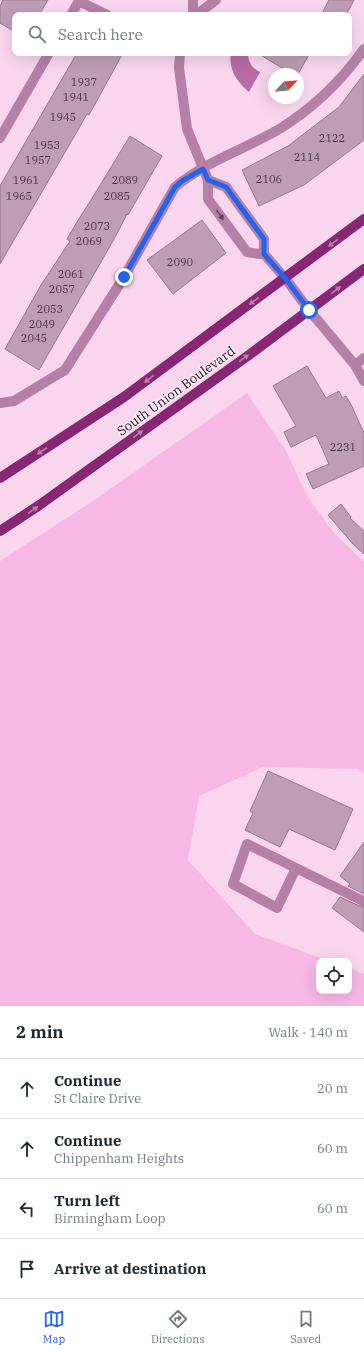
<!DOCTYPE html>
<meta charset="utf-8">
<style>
body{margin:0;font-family:"IBM Plex Serif",serif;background:#f2f2f3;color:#1f2937}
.controls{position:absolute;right:12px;bottom:12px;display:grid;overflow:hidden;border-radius:8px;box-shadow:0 4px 16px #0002}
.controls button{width:36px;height:36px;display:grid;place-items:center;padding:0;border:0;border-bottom:1px solid #e0e1e3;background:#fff;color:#1f2937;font:20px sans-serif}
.compass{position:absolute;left:268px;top:68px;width:36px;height:36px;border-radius:50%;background:#fff;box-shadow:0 4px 16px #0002;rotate:64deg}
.stop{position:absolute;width:12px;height:12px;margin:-9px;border:3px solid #2563eb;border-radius:50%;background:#fff}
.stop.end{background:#2563eb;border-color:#fff;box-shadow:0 1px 4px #0008}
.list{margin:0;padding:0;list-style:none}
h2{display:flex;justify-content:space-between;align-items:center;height:52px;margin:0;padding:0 16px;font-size:17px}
h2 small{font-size:13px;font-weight:400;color:#747a83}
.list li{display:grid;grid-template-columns:26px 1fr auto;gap:12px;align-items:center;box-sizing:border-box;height:60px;padding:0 16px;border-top:1px solid #e0e1e3}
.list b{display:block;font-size:15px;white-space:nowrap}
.list p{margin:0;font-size:13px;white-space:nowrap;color:#747a83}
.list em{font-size:13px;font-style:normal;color:#747a83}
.icon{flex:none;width:22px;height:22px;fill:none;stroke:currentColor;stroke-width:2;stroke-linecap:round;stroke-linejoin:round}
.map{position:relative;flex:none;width:364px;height:1006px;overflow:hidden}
.search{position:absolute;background:#fff;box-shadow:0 4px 16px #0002;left:12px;right:12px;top:12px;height:44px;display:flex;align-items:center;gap:10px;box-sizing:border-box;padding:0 14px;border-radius:8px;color:#747a83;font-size:15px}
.sheet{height:292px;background:#fff}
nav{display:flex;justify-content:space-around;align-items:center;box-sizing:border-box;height:56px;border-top:1px solid #e0e1e3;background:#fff;font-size:11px;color:#747a83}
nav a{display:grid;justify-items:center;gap:2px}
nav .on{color:#2563eb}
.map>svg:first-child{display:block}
.green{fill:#f8b8e5}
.water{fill:#ba6ba5}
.building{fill:#bf9eb5;stroke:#97788e}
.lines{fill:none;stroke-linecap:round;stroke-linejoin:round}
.street{stroke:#b580a6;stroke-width:10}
.primary{stroke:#872672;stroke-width:10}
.oneway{fill:#614358}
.oneway2{fill:#bc7dad}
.route{stroke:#2563eb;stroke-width:5}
.labels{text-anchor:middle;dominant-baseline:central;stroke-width:3;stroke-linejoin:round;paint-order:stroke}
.number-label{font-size:11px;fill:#463440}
.street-label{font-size:13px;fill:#1d1119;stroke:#fde8f6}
</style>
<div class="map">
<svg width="364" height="1006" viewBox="0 0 364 1006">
<rect width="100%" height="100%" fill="#f9d6ee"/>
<path class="green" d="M247,393L286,451L307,496L334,533L364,562V774L358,769L263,767L199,796L188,860L255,934L329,961H319V991H349V968L364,974V1006H0V561L93,501Z"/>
<path class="water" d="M231,53H248C248,62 252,68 260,72L249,92C237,82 228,69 231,53Z"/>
<path class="building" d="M3,0H48L39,15H15V32L0,23V6Z
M329,0H354L346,15H321Z
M77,53H123L89,115L87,114L75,135L0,264V186Z
M257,53H310L298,74H292Z
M364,74V140L304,185L259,206L242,170L288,146L339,107Z
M130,136L162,156L128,215L127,214L113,241L39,370L5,349L41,285L70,241L67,239L77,222L91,200Z
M202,220L226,253L173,294L147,260Z
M307,366L326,398L339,391L342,398L346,396L353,408V409L364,433V466L313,489L306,474L329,464L316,435L291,447L284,432L296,426L273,386Z
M341,504L351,517L350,518L364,531V554L353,544L328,515Z
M268,771L353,809L335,850L289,829L280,847L245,830L253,813L250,811Z
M364,842V894L348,886L350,884L340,876Z
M340,897L364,908V932L332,908Z"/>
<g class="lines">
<path class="street" d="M193,0V15
M71,15L79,1L107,15
M196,15L216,0
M180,53L179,68L187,129L208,180V199L247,252L259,254H264
M0,138L49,53
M208,180L226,187L264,239V254L285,278L309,310L355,365L364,381
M355,365L364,358
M0,403L14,401L65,370L124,277L175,187C206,161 246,149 281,128C313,108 342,80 364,49
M296,868L277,908L233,884L247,844L361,900L364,902"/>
<path class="primary" d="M0,478L124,397L364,219
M0,531L38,506L249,355L364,269"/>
</g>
<defs><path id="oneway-solid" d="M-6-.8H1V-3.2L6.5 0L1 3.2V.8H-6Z"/></defs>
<use class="oneway" href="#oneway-solid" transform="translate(220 215) rotate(53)"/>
<g class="oneway2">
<use href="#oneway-solid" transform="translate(333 243) rotate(144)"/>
<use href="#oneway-solid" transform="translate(336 290) rotate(-37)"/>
<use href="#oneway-solid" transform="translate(254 301) rotate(143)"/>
<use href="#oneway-solid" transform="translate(244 358) rotate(-36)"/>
<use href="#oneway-solid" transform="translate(149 379) rotate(143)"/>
<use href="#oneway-solid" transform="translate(138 434) rotate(-36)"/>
<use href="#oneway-solid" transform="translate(42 451) rotate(147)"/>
<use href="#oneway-solid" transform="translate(33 510) rotate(-34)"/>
</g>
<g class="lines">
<path class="route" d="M124,277L175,187L182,181L203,169L208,180L226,187L264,239V254L285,278L309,310"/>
</g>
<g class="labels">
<g class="number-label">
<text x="84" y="82">1937</text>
<text x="76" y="97">1941</text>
<text x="63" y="117">1945</text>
<text x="332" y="138">2122</text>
<text x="47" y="145">1953</text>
<text x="307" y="157">2114</text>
<text x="38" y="160">1957</text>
<text x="269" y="179">2106</text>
<text x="26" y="180">1961</text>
<text x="125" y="180">2089</text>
<text x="19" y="196">1965</text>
<text x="117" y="196">2085</text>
<text x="97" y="226">2073</text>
<text x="89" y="241">2069</text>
<text x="180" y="262">2090</text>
<text x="71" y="274">2061</text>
<text x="62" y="289">2057</text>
<text x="50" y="309">2053</text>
<text x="42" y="324">2049</text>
<text x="34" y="338">2045</text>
<text x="343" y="447">2231</text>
</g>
<g class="street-label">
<text transform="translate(176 391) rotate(-36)">South Union Boulevard</text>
</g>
</g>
</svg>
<div class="controls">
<button><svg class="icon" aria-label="locate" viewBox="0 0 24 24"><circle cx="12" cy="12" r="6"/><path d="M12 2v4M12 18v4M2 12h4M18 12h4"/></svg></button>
</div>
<svg class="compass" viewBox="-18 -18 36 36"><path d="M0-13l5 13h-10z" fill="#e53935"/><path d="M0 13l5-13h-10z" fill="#747a83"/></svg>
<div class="stop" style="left:309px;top:310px"></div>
<div class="stop end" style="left:124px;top:277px"></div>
<div class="search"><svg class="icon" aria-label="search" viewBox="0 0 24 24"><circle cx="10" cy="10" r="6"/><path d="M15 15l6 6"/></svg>Search here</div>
</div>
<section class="sheet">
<h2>2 min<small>Walk · 140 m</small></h2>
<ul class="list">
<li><svg class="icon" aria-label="ahead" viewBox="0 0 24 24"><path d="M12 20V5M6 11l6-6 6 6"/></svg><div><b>Continue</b><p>St Claire Drive</p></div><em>20 m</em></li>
<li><svg class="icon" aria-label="ahead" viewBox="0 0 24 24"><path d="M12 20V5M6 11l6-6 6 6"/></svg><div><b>Continue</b><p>Chippenham Heights</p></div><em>60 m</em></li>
<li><svg class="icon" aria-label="left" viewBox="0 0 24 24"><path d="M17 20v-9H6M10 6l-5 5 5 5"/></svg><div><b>Turn left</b><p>Birmingham Loop</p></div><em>60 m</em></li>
<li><svg class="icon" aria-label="arrive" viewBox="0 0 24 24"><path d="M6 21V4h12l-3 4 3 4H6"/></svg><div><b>Arrive at destination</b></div></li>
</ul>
</section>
<nav>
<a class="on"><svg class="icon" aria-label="map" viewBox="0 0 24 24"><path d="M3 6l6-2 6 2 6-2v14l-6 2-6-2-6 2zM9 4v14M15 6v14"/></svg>Map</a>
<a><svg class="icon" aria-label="directions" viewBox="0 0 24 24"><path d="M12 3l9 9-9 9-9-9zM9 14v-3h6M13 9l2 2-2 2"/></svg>Directions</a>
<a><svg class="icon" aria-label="saved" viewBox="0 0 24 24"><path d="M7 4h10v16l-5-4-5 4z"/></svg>Saved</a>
</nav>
